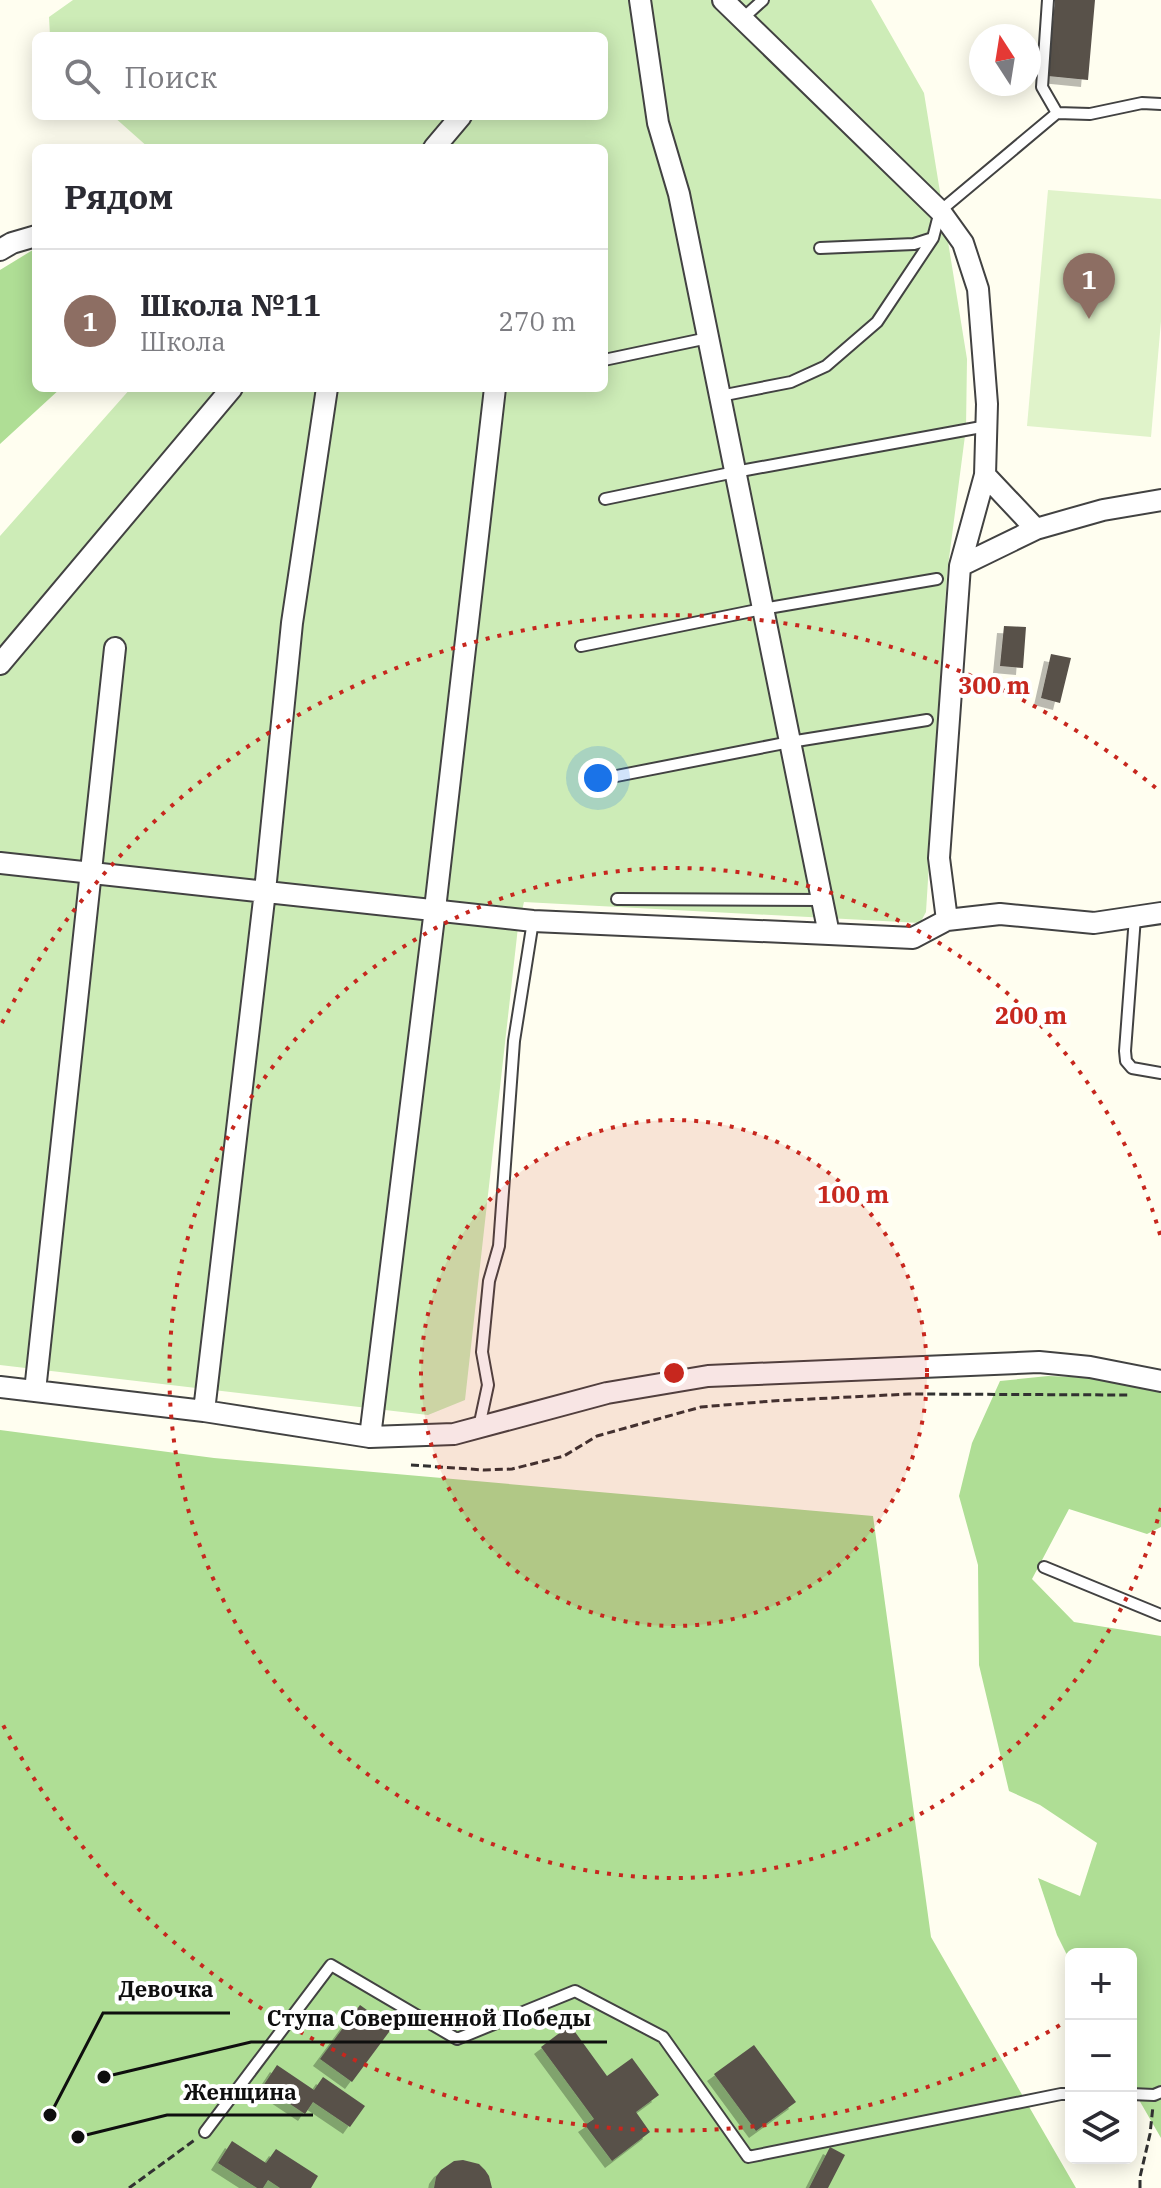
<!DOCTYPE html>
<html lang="ru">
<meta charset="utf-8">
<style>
body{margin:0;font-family:"IBM Plex Serif",serif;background:#f7f7f7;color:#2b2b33}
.controls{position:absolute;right:24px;bottom:24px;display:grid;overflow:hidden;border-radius:12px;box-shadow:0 4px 20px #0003}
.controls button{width:72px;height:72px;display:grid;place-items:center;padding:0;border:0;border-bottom:2px solid #e1e1e2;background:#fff;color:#2b2b33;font:40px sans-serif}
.compass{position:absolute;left:969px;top:24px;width:72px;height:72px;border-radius:50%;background:#fff;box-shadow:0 4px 20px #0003;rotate:348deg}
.you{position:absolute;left:598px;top:778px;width:28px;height:28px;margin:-20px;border:6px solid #fff;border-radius:50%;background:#1a73e8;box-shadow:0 0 0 12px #1a73e833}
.badge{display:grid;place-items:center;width:52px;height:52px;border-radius:50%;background:#0b8043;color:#fff;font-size:26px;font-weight:700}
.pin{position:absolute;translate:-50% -66px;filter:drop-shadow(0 2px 4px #0008)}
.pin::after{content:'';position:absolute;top:42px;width:28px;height:24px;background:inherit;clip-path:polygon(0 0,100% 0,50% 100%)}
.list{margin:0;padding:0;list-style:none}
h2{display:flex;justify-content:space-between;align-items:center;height:104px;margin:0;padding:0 32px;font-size:34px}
h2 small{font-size:26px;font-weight:400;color:#7c7c81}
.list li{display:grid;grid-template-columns:52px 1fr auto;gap:24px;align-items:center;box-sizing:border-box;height:144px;padding:0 32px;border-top:2px solid #e1e1e2}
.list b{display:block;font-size:30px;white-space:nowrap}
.list p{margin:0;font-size:26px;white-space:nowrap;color:#7c7c81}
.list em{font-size:26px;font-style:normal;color:#7c7c81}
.icon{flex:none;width:44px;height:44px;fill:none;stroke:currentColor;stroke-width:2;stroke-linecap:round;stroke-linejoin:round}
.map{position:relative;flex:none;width:1161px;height:2188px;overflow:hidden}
.search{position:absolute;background:#fff;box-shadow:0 4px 20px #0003;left:32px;top:32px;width:576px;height:88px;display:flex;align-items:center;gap:20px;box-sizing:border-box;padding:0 28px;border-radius:12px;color:#7c7c81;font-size:30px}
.panel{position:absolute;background:#fff;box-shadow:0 4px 20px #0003;left:32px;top:144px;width:576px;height:248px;border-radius:12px}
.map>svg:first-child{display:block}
.green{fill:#cdecb7}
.forest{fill:#afde95}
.pitch{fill:#e0f3ca}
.building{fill:#58514a;filter:url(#shadow)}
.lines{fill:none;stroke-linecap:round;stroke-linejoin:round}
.lane-casing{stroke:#424242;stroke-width:14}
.street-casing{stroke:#424242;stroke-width:24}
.path{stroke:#313131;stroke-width:3;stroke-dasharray:8 4;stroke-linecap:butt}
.lane{stroke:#fff;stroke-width:10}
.street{stroke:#fff;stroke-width:20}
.ring{fill:none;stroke:#c7271e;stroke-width:4;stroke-dasharray:4 8}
.centre{fill:#c7271e;stroke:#fff;stroke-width:4}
.ring-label{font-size:24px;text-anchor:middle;font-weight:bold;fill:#c7271e;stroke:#fff;stroke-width:8;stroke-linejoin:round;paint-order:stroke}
.leader{fill:none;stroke:#0f0f0f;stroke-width:3}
.callout-dot{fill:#0f0f0f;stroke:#fff;stroke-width:3}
.callout-label{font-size:22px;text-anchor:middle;font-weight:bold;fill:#0f0f0f;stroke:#fff;stroke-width:8;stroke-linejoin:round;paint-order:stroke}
</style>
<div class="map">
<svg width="1161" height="2188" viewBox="0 0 1161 2188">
<defs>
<filter id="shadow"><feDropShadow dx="-7" dy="7" stdDeviation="0" flood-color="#0004"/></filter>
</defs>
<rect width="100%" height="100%" fill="#fffef0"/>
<path class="green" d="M73,0H871L924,93L967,359L966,428L947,574L926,912L920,923L524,902L518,927L465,1400L428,1415L0,1365V536L131,388H604V148H149L113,116H604V36H50L49,17Z"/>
<path class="forest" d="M36,248V388H61L0,444V270Z
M1048,1376L1123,1379L1161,1384V1527L1147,1534L1069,1509L1032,1579L1074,1622L1161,1636V2138L1131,2086V1954H1071V1963L1057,1935L1038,1878L1080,1896L1097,1843L1040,1805L1009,1791L979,1665L978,1565L959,1496L972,1443L1000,1381Z
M0,1430L214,1458L873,1516L931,1937L1076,2188H0Z"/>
<path class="pitch" d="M1048,190L1161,199V321L1151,437L1027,426Z"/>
<path class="building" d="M1055,0H1095L1088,80L1048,76Z
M1004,626L1026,627L1023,668L1000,666Z
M1051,654L1071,658L1060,703L1041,698Z
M360,2005L392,2028L352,2082L320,2059Z
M570,2025L607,2076L632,2058L659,2095L636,2112L650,2132L612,2161L585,2125L594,2119L541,2047Z
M754,2045L796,2102L756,2131L714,2074Z
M277,2065L314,2090L323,2077L365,2106L350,2127L313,2102L305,2114L263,2086Z
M232,2141L266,2163L276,2149L318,2176L311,2188H280L268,2180L263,2188H257L218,2163Z
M830,2147L845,2155L828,2188H809Z
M463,2160L479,2164L485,2170L489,2176L492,2188H434L436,2177L441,2170L454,2161Z"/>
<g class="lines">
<g class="lane-casing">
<path id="lane" d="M1048,0L1042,87L1057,113L1090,114L1142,103L1161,104
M742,19L763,0
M820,248L914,244L933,238
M604,360L708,338
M720,396L791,382L826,366L877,322L933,238L940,211L1057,113
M605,499L735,472L987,426
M581,646L762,609L937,579
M591,781L790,742L927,720
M617,899L822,900
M1135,917L1125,1051L1126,1061L1132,1068L1161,1073
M479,1427L488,1385L482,1352L489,1281L499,1246L514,1041L533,921
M1044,1567L1161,1615
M1131,2094L1154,2095L1161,2092
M205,2132L331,1965L457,2039L575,1991L663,2037L748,2157L1061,2094H1071"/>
</g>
<g class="street-casing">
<path id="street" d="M640,0L658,123L679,194L829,934
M723,0L940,211L963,243L978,289L987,404L985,475L960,566L939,858L947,920
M434,148L461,116
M0,250L12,243L36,236
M985,475L1036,529
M960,566L1036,529L1103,510L1161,500
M0,664L232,388
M0,863L533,921L829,934L913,938L947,920L1000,914L1094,923L1161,913
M0,1387L204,1411L370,1437L454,1434L607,1393L708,1376L1039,1362L1090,1367L1161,1381
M35,1391L115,648
M204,1411L265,891L292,623L327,388
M370,1437L435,909L495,388"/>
</g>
<path class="path" d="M411,1465L484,1470L512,1469L564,1456L597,1436L701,1407L772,1401L909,1394L1129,1395
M129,2188L196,2139
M1140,2188V2177L1150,2134L1153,2106"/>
<use href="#lane" class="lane"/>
<use href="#street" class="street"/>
</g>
<circle cx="674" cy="1373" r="253" fill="#c7271e" fill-opacity=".12"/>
<g class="ring">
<circle cx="674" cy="1373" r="253"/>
<path d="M1161 1508A505 505 0 1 1 1161 1238"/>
<path d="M1070 2019A758 758 0 0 1 2 1723M2 1023A758 758 0 0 1 1156 788"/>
</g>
<circle cx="674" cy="1373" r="12" class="centre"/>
<g class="ring-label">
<text x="994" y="694">300 m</text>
<text x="1031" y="1024">200 m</text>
<text x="853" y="1203">100 m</text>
</g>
<path class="leader" d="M50 2115L103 2013H230M104 2077L251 2042H607M78 2137L167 2115H313"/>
<g class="callout-dot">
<circle cx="50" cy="2115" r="8"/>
<circle cx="104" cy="2077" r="8"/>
<circle cx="78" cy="2137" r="8"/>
</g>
<g class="callout-label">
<text x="166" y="1997">Девочка</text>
<text x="429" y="2026">Ступа Совершенной Победы</text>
<text x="240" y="2100">Женщина</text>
</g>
</svg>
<div class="controls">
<button>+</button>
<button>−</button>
<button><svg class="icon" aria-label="layers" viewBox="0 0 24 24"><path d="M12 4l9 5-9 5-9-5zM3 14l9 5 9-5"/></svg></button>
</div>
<svg class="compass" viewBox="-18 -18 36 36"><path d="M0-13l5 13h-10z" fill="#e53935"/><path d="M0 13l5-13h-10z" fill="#7c7c81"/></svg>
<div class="you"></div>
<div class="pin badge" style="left:1089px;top:319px;background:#8d6e63">1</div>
<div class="search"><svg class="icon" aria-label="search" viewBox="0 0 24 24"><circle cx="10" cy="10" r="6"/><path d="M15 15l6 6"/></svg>Поиск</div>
<section class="panel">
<h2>Рядом<small></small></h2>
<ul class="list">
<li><span class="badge" style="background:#8d6e63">1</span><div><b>Школа №11</b><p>Школа</p></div><em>270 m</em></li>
</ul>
</section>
</div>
